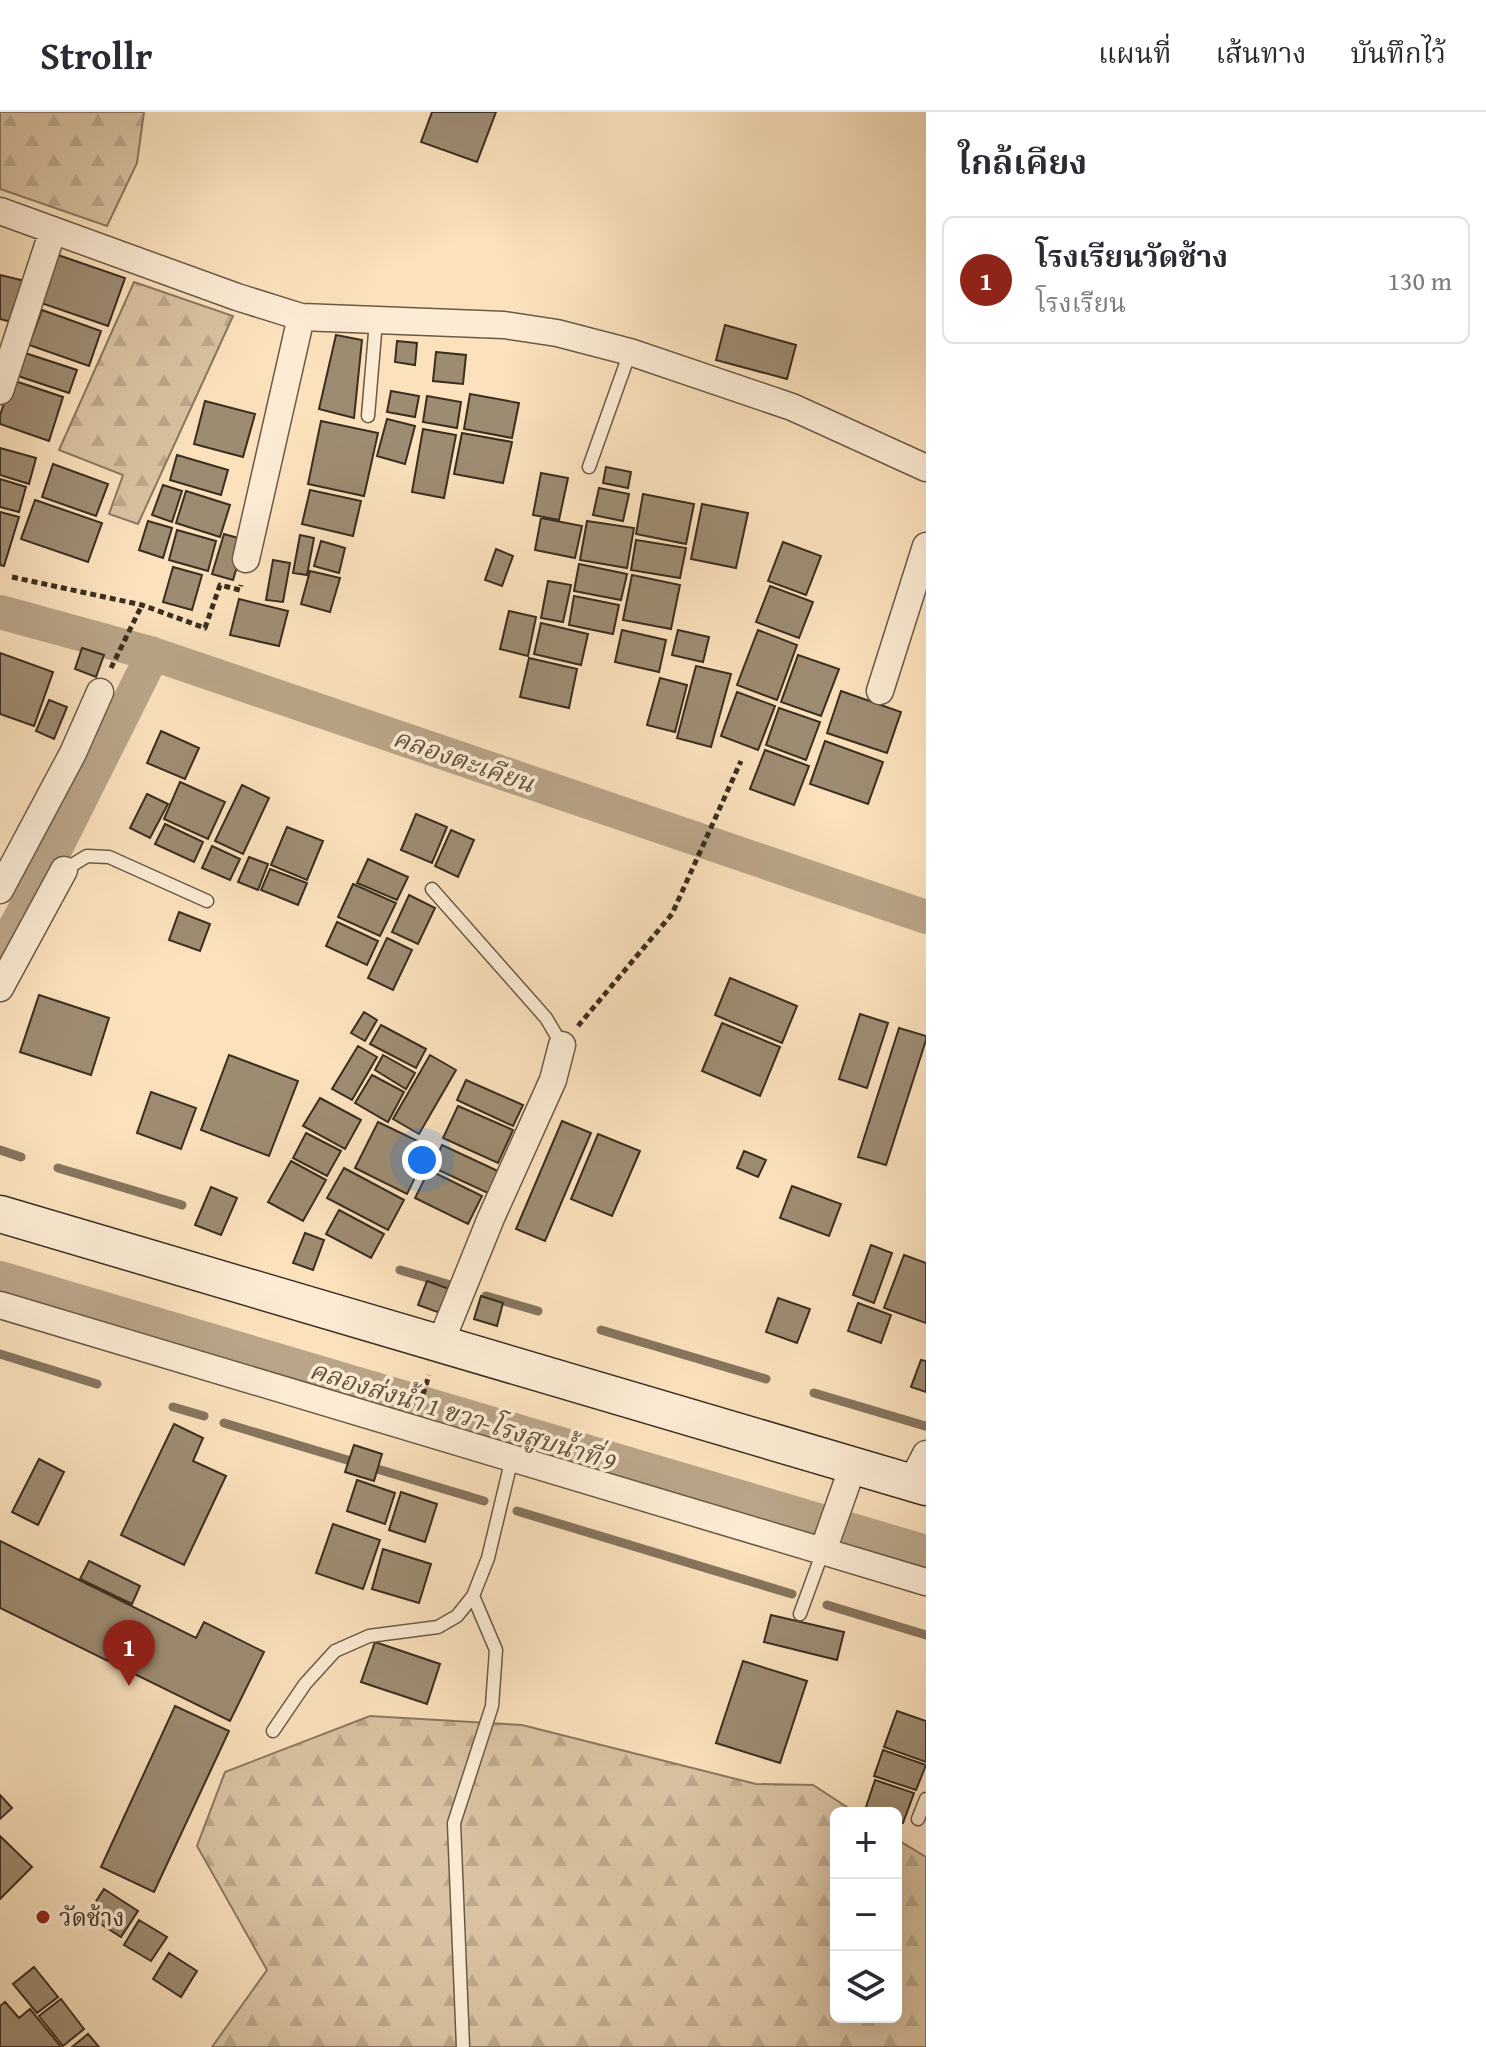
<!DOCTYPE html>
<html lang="th">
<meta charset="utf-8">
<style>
body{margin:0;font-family:"Gentium Book Plus","Noto Serif Thai",serif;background:#f2f2f3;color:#2b2b33}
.controls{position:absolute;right:24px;bottom:24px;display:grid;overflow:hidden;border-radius:12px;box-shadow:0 8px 32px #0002}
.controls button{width:72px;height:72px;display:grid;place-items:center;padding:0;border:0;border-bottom:2px solid #e1e1e2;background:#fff;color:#2b2b33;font:40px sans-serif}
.you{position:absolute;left:422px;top:1048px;width:28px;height:28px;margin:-20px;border:6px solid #fff;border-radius:50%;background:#1a73e8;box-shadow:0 0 0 12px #1a73e833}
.badge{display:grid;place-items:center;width:52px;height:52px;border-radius:50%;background:#8f2418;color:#fff;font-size:26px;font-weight:700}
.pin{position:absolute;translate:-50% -66px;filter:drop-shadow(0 2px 4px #0008)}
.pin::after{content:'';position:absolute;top:42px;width:28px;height:24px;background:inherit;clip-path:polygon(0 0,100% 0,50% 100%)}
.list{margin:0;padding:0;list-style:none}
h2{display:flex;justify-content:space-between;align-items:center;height:104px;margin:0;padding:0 32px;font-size:34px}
h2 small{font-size:26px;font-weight:400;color:#7c7c81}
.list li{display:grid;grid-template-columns:52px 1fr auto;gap:24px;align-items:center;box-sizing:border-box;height:128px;margin:0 16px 16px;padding:0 16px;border:2px solid #e1e1e2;border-radius:12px}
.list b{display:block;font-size:30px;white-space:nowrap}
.list p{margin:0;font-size:26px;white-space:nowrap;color:#7c7c81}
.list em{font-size:26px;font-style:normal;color:#7c7c81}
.icon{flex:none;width:44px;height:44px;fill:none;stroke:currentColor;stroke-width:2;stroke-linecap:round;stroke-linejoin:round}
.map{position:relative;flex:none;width:926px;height:1935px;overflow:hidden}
header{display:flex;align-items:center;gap:48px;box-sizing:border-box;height:112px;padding:0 40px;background:#fff;border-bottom:2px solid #e1e1e2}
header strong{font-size:38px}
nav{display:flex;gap:44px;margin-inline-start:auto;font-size:28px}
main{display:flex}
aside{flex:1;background:#fff}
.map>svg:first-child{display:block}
.forest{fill:url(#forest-firs);stroke:#8a7861;stroke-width:2}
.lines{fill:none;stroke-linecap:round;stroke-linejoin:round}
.stream{stroke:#86755e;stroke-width:9}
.canal{stroke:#b9a588;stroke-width:34}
.building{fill:#9e8c72;stroke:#3a2e20;stroke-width:2}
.service-casing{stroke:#6a5b47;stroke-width:15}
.minor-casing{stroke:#6a5b47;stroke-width:29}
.secondary-casing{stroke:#3a2e20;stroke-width:39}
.path{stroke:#3a2e20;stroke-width:5;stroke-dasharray:6 4;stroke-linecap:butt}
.service{stroke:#fcecd4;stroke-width:12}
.minor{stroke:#fcecd4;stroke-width:26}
.secondary{stroke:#fcecd4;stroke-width:36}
.poi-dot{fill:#8f2418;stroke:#fcecd4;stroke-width:3}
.labels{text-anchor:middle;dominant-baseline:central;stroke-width:7;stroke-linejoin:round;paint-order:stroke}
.poi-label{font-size:24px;fill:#3a2e20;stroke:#fcecd4;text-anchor:start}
.water-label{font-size:26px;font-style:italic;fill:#60523f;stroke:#fcecd4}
</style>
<header>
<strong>Strollr</strong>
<nav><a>แผนที่</a><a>เส้นทาง</a><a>บันทึกไว้</a></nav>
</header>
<main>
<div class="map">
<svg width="926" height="1935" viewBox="0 0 926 1935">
<defs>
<pattern id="forest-firs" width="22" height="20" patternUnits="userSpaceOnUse" patternTransform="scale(2)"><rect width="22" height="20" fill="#dac3a2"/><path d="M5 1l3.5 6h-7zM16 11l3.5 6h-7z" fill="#bca88b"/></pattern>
</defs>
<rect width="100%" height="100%" fill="#fbe2bd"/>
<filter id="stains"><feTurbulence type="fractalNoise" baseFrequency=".0025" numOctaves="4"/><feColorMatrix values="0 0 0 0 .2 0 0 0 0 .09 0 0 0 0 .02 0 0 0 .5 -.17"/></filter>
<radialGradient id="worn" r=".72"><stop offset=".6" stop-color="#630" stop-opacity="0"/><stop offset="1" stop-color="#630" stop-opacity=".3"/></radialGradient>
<path class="forest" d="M0,0H144L137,51L107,114L0,77Z
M134,170L233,204L138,412L109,402L123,363L59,338Z
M370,1604L522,1613L756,1672L813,1673L856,1701H836V1905H896V1727L926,1745V1935H212L267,1858L197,1734L225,1660Z"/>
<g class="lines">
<path class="stream" d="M0,1038L21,1045
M58,1056L182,1093
M400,1158L454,1174
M486,1184L538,1199
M601,1218L766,1267
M0,1242L97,1272
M814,1281L925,1314
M173,1295L204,1304
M224,1311L484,1389
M517,1399L792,1482
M827,1493L926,1523"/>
<path class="canal" d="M0,500L153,542L926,805
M0,843L31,786L153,542
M0,1166L926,1440"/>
</g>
<path class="building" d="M432,0H496L477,50L421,30Z
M58,143L125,166L108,214L41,191Z
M0,163L25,169L15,211L0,207Z
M42,198L101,219L89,254L29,233Z
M725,213L796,233L787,267L716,248Z
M336,223L362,228L354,306L319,297Z
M397,229L417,231L415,253L395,250Z
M436,240L466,243L463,272L433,269Z
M25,241L77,258L69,281L18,264Z
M12,268L63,285L49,329L0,312V303Z
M391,279L419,284L415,305L387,300Z
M470,282L519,291L512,326L464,317Z
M427,284L461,290L457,316L423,310Z
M205,289L255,302L243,345L194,332Z
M387,307L415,314L405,352L377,344Z
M321,309L378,321L364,384L308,372Z
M423,317L456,323L444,386L412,380Z
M462,321L512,330L503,371L454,362Z
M0,336L36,346L29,372L0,363Z
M177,343L228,358L221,383L170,368Z
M53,352L108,372L96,404L42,385Z
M606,355L631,360L628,376L603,371Z
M541,361L568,366L559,408L533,403Z
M0,367L26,375L19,400L0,395Z
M163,373L182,379L172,410L152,403Z
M599,376L629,382L623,409L593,403Z
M310,378L361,389L353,424L302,412Z
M186,379L230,393L220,425L176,411Z
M643,382L694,392L686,432L636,422Z
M35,388L102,411L88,450L21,427Z
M702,392L748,401L736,456L691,447Z
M0,400L19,405L4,454L0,453Z
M541,406L582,414L575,446L535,438Z
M148,409L172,416L163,446L139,438Z
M587,409L634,416L627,456L580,448Z
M177,418L216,429L208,459L169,448Z
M224,422L245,428L233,468L212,462Z
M300,423L314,426L307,463L293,461Z
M636,428L686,436L680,466L631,458Z
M321,429L345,436L339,461L314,454Z
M783,430L821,444L806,483L768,469Z
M496,437L513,444L502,474L485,468Z
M273,448L290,451L283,490L266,488Z
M579,452L627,462L621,488L574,479Z
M173,455L202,463L192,498L163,490Z
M310,459L340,466L330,500L301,492Z
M632,463L680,473L671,517L623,508Z
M548,469L571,473L563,510L541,506Z
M770,474L813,490L799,526L756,510Z
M574,484L619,493L613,522L569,513Z
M239,487L288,499L279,534L230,523Z
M509,499L536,505L528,544L500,537Z
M541,511L588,522L581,553L534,542Z
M622,518L666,528L659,560L615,550Z
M678,518L709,525L703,550L672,543Z
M758,518L797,533L777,588L737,573Z
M82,536L104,543L96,565L75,557Z
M0,541L53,560L34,614L0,602Z
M798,543L839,557L821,604L781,590Z
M529,546L577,557L569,596L520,585Z
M696,554L731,562L711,635L677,626Z
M660,566L687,573L675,620L647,613Z
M841,579L901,600L887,641L827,621Z
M737,580L775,594L758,638L721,624Z
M49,588L67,595L54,627L36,619Z
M779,596L820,610L806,648L766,633Z
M161,619L199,636L185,667L147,651Z
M825,629L883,650L868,692L810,672Z
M765,638L809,654L794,693L750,677Z
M180,670L225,690L208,727L164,707Z
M242,673L269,686L243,742L215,729Z
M147,682L168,692L150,726L130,716Z
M416,702L447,715L432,751L401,738Z
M165,712L203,730L194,750L155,732Z
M287,715L323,729L307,768L271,753Z
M451,718L474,728L458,765L435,754Z
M212,734L240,747L230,768L202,756Z
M249,745L268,752L258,778L238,770Z
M368,747L408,765L397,788L357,771Z
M270,757L307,771L298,793L261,778Z
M353,772L396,791L380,824L338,805Z
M409,783L435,796L418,832L392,820Z
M179,800L210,812L200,839L169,828Z
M337,810L378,829L367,853L326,834Z
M387,826L412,838L393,878L368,866Z
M730,866L797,894L782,931L715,903Z
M39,883L109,906L91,963L20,940Z
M364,900L377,908L365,929L351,921Z
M860,902L888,911L867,976L839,967Z
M722,911L780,935L760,984L702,959Z
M381,913L426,937L416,956L370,932Z
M899,916L926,924V928L886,1053L858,1045Z
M358,934L377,945L352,988L332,977Z
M229,943L298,969L269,1044L201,1018Z
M383,943L415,961L406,977L375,958Z
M430,943L456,958L419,1022L393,1007Z
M372,963L404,980L388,1010L355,991Z
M466,968L523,993L513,1014L457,988Z
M151,980L196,996L181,1037L137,1021Z
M320,986L361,1008L345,1037L303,1014Z
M458,994L513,1018L498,1051L443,1026Z
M562,1009L591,1021L545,1129L516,1117Z
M378,1010L430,1035L407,1082L355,1056Z
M306,1021L341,1039L327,1064L293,1046Z
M598,1022L640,1039L612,1104L571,1087Z
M442,1033L500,1060L490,1082L432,1055Z
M744,1039L766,1048L758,1065L737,1056Z
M291,1049L326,1068L303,1109L268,1090Z
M344,1056L404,1088L388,1118L327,1086Z
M429,1058L482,1084L468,1112L415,1086Z
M792,1074L841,1092L829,1124L780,1106Z
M211,1075L237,1086L221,1123L195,1113Z
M339,1098L384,1122L371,1146L326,1122Z
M305,1121L324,1128L313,1158L293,1151Z
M871,1133L892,1141L874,1191L853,1183Z
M904,1143L926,1151V1211L884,1196Z
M427,1169L452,1178L443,1202L418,1193Z
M481,1184L503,1191L497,1214L474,1207Z
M778,1186L810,1197L797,1231L766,1220Z
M858,1191L891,1203L881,1231L848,1219Z
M921,1248L926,1249V1280L911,1275Z
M174,1312L203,1326L193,1349L226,1364L184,1453L121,1423Z
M354,1333L382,1342L374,1369L345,1360Z
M39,1347L64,1360L38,1413L12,1400Z
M357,1368L395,1381L385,1412L347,1399Z
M401,1380L437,1392L425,1430L389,1418Z
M333,1412L380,1428L363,1477L316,1461Z
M0,1429L196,1526L204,1510L264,1540L230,1609L0,1496Z
M383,1437L431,1452L419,1491L372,1477Z
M89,1449L140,1474L132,1492L80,1467Z
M771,1503L844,1520L837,1548L764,1530Z
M375,1530L440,1552L427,1592L361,1570Z
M743,1549L807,1569L780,1651L716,1631Z
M175,1594L229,1619L154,1780L101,1755Z
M897,1599L926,1609V1650L884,1635Z
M883,1638L926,1653L916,1678L874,1664Z
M875,1668L914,1681L903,1711L896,1709V1701H874L865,1698Z
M0,1683L12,1696L0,1707Z
M0,1724L32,1755L0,1787Z
M104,1777L138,1799L121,1825L87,1803Z
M139,1808L167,1825L151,1849L124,1833Z
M169,1841L197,1859L181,1885L153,1867Z
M34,1855L58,1885L37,1901L13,1872Z
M61,1887L84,1917L63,1934L39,1904Z
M5,1890L19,1906L30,1897L61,1935H0V1894Z
M88,1922L99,1935H72Z"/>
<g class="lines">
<g class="service-casing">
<path id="service" d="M368,304L376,209
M589,355L630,240
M64,758L87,744L109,745L207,789
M432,777L546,906L562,933
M800,1502L823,1439
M273,1619L305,1572L335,1539L369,1524L438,1515L457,1504L473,1484L488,1446L512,1346
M918,1707L926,1687
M463,1935L454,1711L492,1594L496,1538L473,1484"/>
</g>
<g class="minor-casing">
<path id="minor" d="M0,99L237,185L301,205L504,213L557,221L630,240L792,295L926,356
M0,279L53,118
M246,447L301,205
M880,579L926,434
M0,778L73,641L100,580
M0,876L64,758
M0,1193L926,1470
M440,1232L491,1106L553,968L562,933
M911,1371L926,1342
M823,1439L853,1354"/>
</g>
<g class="secondary-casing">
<path id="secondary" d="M0,1102L926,1375"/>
</g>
<path class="path" d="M12,465L142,493L205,516L220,473L240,478L241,473
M111,556L142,493
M578,914L672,802L741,649
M420,1292L429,1263"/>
<use href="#service" class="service"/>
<use href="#minor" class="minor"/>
<use href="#secondary" class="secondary"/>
</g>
<circle class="poi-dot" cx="43" cy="1805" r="8"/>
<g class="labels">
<g class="poi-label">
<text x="59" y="1805">วัดช้าง</text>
</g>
<g class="water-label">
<text transform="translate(464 648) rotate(19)">คลองตะเคียน</text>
<text transform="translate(463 1303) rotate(17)">คลองส่งน้ำ 1 ขวา-โรงสูบน้ำที่ 9</text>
</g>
</g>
<rect width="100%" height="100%" filter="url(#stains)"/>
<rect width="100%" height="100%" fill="url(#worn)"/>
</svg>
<div class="controls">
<button>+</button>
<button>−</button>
<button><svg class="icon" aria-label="layers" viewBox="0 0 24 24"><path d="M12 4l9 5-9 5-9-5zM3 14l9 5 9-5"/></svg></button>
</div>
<div class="you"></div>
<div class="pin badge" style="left:129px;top:1574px">1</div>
</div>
<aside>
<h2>ใกล้เคียง<small></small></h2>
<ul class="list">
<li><span class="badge">1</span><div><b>โรงเรียนวัดช้าง</b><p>โรงเรียน</p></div><em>130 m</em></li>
</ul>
</aside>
</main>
